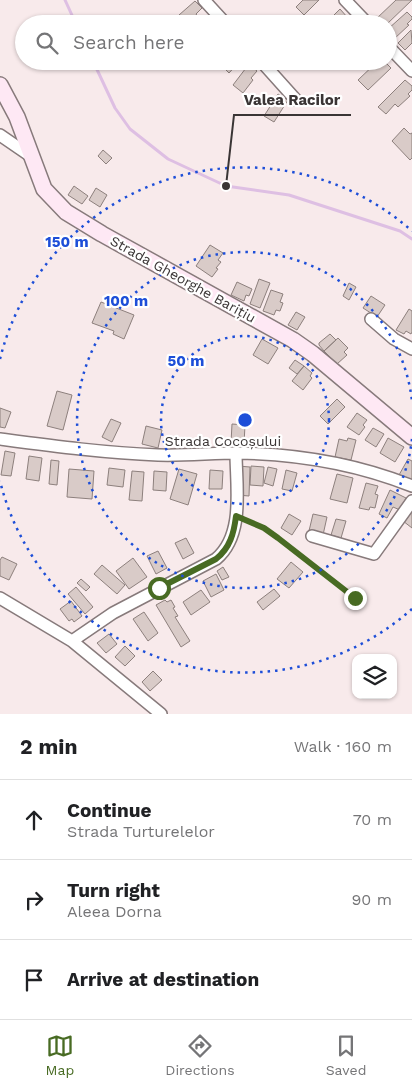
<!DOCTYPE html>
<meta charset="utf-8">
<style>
body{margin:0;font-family:"Work Sans",sans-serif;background:#f6f6f6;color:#202124}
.controls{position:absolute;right:15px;bottom:15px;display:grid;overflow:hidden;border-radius:10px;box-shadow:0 1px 4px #0004}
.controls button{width:45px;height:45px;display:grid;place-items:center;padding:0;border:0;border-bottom:1px solid #e0e0e0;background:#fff;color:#202124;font:25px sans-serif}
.stop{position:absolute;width:15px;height:15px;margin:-11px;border:4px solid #486b23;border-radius:50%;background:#fff}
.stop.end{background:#486b23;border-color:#fff;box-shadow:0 1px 5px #0008}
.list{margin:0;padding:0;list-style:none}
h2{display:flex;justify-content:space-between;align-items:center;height:65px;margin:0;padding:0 20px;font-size:21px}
h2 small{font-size:16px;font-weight:400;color:#757577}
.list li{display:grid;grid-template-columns:32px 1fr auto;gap:15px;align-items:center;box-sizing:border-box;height:80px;padding:0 20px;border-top:1px solid #e0e0e0}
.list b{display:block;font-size:19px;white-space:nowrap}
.list p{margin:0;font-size:16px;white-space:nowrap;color:#757577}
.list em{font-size:16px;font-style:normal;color:#757577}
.icon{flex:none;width:28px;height:28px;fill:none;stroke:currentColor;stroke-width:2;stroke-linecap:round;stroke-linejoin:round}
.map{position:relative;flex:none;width:412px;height:714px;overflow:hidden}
.search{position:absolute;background:#fff;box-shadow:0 1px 4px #0004;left:15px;right:15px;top:15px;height:55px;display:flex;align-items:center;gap:12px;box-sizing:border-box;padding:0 18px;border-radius:28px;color:#757577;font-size:19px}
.sheet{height:305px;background:#fff}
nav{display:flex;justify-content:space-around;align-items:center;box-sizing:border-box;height:70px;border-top:1px solid #e0e0e0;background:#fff;font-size:14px;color:#757577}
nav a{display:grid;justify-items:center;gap:2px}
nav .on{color:#486b23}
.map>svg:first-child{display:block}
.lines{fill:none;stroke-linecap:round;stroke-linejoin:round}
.stream{stroke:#debfe3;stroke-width:3}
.building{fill:#d9cbc8;stroke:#8d807d}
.street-casing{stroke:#877a7b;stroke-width:14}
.secondary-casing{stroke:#877a7b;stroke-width:18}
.path{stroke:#a29899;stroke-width:2;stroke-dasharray:4 4;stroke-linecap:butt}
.street{stroke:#fff;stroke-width:11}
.secondary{stroke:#fee8f4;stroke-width:15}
.route{stroke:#486b23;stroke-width:6}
.ring{fill:none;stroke:#1d4ed8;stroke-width:2.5;stroke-dasharray:2.5 5}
.labels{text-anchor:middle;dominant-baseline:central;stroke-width:4.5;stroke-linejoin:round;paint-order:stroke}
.street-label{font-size:14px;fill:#3a3535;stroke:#fff}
.centre{fill:#1d4ed8;stroke:#fff;stroke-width:2.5}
.ring-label{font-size:15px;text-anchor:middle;font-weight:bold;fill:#1d4ed8;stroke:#fff;stroke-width:4.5;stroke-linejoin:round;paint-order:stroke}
.leader{fill:none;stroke:#3a3535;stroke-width:2}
.callout-dot{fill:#3a3535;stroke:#fff;stroke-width:2}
.callout-label{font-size:15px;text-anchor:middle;font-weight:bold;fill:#3a3535;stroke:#fff;stroke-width:4.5;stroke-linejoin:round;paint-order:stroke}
</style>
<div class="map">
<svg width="412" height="714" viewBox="0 0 412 714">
<rect width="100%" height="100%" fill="#f8eaeb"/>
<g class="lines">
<path class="stream" d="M65,0L76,24
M93,61L115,108L130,129L168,159L226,186L289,195L400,231L412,239"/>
</g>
<path class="building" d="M303,0H319L304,15L296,7Z
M396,0H412L387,24H381L376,19Z
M195,1L202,8L196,14L198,17L190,24H187L179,15Z
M340,9L348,18L342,24H334L330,19Z
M407,12L412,17V19L407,24L409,25L394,39L388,33V29Z
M411,30L412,43L405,50L398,43Z
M219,61H240L229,73L218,62Z
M378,61H384L391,68L368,90L358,80Z
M249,64L257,71L251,78L253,80L243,93L233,85Z
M405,80L412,86V90L408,94L410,96L398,107L395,104L386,114L378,107Z
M278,94L288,100L274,122L264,116Z
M404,128L410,134L412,133V158L410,160L392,141Z
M103,150L112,158L106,164L98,156Z
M74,186L88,196L82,204L68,195Z
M96,188L107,195L100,207L89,200Z
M210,245L223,253L218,260L221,262L216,268L218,269L212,277L196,266Z
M259,279L270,283L260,308L250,304Z
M237,282L252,289L249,296L246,295L244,301L231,295Z
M349,283L356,287L349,300L343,296Z
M271,290L283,294L280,302L283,303L280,311L276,310L274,315L263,311Z
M371,296L385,305L377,317L363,308Z
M101,302L134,315L124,339L113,334L114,331L92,323Z
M409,309L412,311V332L411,334L406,331L404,334L396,330Z
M296,312L305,317L297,330L288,325Z
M330,334L336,340L324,351L319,345V343Z
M338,338L348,348L344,352L347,355L337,364L324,351Z
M262,339L278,348L268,364L253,355Z
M295,360L304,366L297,374L289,368Z
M304,366L312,373L310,376L312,378L303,390L292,381Z
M57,391L72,395L63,430L47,426Z
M337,399L345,407L328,424L320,416Z
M0,408L11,412L5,428L0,427Z
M357,413L367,420L363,425L365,427L359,435L347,427Z
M111,419L121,423L112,442L102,437Z
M232,424L245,425L244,444L231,443Z
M146,426L162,430L158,448L142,444Z
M373,428L384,434L376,447L365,440Z
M348,438L356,440L351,460L335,457L339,439L347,441Z
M388,438L404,447L395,462L380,453Z
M5,451L15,453L11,476L1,475Z
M29,456L42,458L39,481L26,479Z
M408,459L412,461V482L399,475Z
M51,460L59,461L57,485L49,484Z
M238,466L250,467L249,496L237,495Z
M251,466L264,467L263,486L250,485Z
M268,467L277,469L273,486L264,483Z
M109,468L125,470L123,487L107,485Z
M69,469L94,471L92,499L67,497Z
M179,469L197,474L188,505L170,499Z
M210,470L223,471L222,489H209Z
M286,470L297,473L292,491L282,489Z
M132,471L144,472L142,501L129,500Z
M154,471L167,472L166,491L153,490Z
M337,474L353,478L347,503L330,499Z
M366,483L378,486L375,494L378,495L375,508L370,507L369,510L359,508Z
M390,490L406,498L400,510L393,507L387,518L379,514Z
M412,511V528L403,521Z
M289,514L301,521L292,535L281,528Z
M313,514L327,517L323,535L309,531Z
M336,519L346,521L341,538L331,535Z
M186,538L194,553L183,559L175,543Z
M158,551L167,568L156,574L147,556Z
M2,557L17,564L9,580L0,576V560Z
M133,558L147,577L129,589L116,571Z
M291,562L303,572L289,588L277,579Z
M102,565L125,585L117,594L94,574Z
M223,567L229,577L222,580L217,571Z
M216,574L224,590L211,597L203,581Z
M81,579L90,587L86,591L77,583Z
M76,587L93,607L85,614L68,594Z
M274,589L280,596L263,610L257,602Z
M201,590L210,602L191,615L183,602Z
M165,600L167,602L171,600L175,607L173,608L178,616L175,617L190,641L181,647L156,605Z
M71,601L82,616L74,622L72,619L69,621L60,609Z
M144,612L158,633L148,641L133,619Z
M109,634L117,644L106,653L97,643Z
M125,646L135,656L125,666L115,657Z
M153,671L162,680L150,691L142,682Z"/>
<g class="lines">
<g class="street-casing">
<path id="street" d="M204,0L226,24
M345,0L368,24
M388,46L412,71
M261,61L296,100
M0,135L32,157
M371,319L394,339L412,349
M0,439C53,446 105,453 158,455C185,456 212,453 238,453C297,454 357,464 412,486
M312,536L374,554L412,501
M0,598L72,641L161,714
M72,641L113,613L216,559C245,535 236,486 236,453"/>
</g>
<g class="secondary-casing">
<path id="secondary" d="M0,85L17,117L44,189L66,212L102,234L293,340L313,354L412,437"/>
</g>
<path class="path" d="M247,521C287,539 321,571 355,598"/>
<use href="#street" class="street"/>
<use href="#secondary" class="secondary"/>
</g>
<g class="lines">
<path class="route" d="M159,588L216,559C230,548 234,533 236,516L264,528L278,538L355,598"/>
</g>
<g class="ring">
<circle cx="245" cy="420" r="84"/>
<path d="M412 439A168 168 0 1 1 412 401"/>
<path d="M412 609A252 252 0 0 1 0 481M0 359A252 252 0 0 1 412 231"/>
</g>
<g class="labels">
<g class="street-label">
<text transform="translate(183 279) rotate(29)">Strada Gheorghe Barițiu</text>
<text x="223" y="441">Strada Cocoșului</text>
</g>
</g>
<circle cx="245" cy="420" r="8" class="centre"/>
<g class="ring-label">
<text x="67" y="247">150 m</text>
<text x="126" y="306">100 m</text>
<text x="186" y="366">50 m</text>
</g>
<path class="leader" d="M226 186L234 115H351"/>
<circle class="callout-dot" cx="226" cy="186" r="5"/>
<g class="callout-label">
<text x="292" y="105">Valea Racilor</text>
</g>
</svg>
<div class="controls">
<button><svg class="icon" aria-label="layers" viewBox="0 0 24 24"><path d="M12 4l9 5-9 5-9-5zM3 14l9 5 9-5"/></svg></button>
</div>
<div class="stop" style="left:159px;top:588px"></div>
<div class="stop end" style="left:355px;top:598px"></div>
<div class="search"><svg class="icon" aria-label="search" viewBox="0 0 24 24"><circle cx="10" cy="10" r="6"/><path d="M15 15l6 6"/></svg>Search here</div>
</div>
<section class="sheet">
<h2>2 min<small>Walk · 160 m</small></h2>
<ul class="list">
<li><svg class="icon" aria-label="ahead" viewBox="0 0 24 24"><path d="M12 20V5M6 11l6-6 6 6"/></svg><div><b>Continue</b><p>Strada Turturelelor</p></div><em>70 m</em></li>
<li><svg class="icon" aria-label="right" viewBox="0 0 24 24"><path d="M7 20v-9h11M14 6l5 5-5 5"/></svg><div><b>Turn right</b><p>Aleea Dorna</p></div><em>90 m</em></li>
<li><svg class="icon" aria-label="arrive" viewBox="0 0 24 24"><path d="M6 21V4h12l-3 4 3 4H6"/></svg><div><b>Arrive at destination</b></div></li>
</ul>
</section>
<nav>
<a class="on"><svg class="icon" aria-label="map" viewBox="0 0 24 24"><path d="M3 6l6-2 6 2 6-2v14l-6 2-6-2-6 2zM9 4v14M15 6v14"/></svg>Map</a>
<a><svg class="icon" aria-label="directions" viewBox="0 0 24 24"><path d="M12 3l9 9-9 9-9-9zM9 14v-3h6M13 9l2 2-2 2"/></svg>Directions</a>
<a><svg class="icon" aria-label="saved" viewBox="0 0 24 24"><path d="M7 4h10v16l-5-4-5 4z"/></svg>Saved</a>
</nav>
